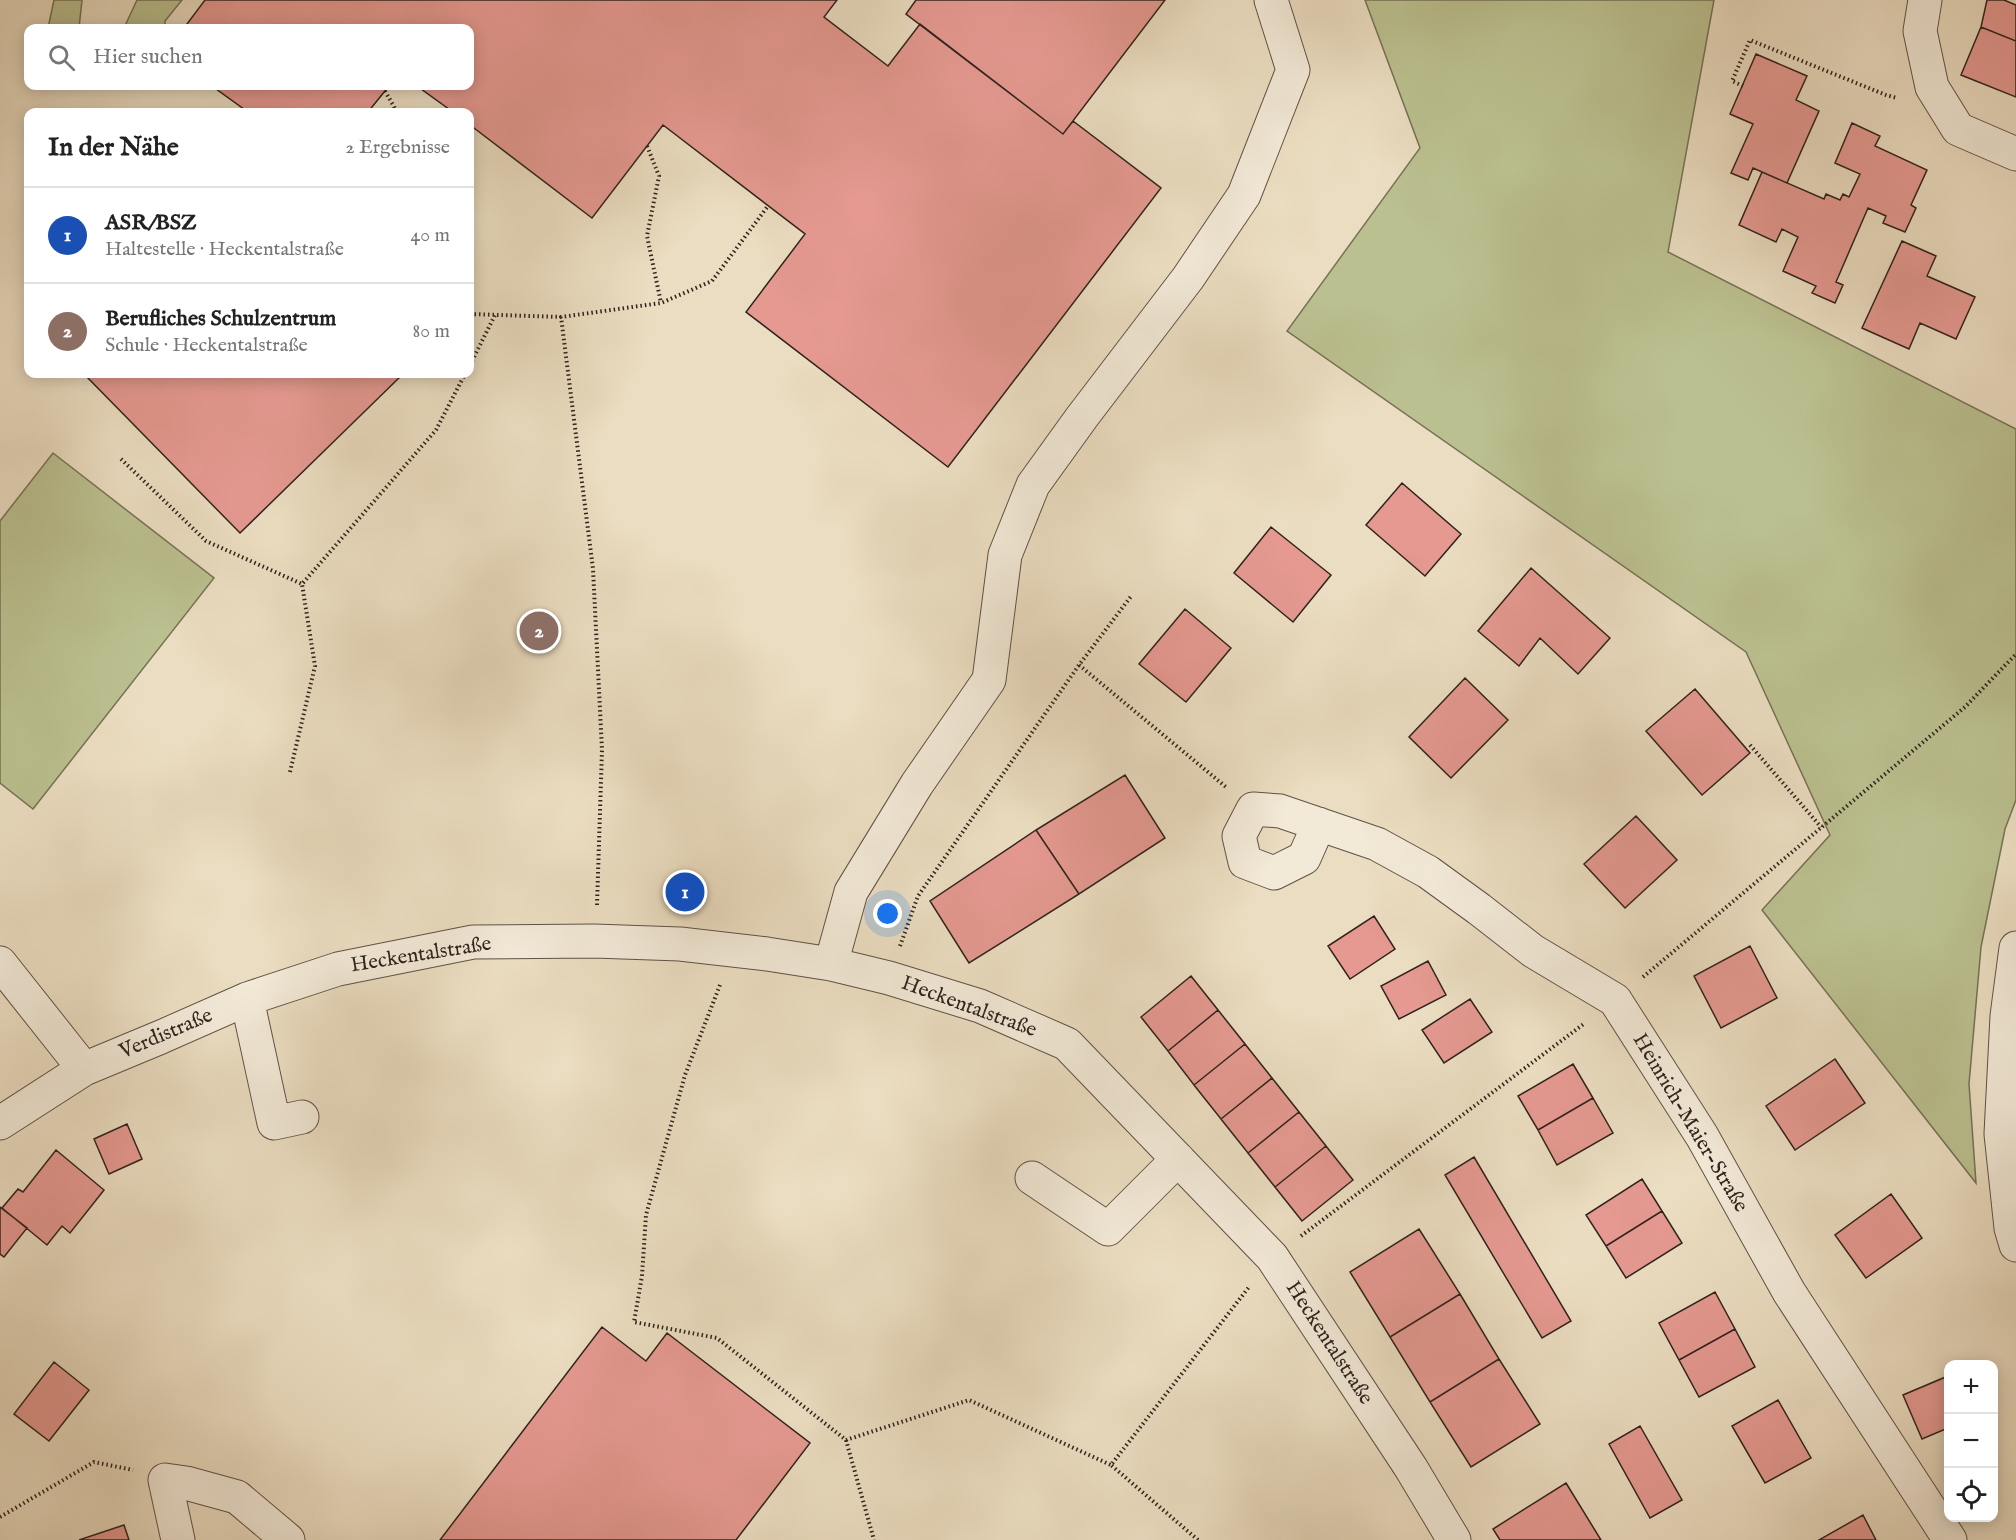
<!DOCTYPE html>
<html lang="de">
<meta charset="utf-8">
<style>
body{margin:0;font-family:"IM FELL English",serif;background:#f6f6f6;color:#222}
.controls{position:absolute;right:18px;bottom:18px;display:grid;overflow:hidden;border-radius:12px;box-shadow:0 3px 15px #0003}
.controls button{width:54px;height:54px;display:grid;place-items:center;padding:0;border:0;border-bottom:2px solid #e0e0e0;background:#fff;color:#222;font:30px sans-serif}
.you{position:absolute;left:888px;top:914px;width:21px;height:21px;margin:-15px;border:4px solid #fff;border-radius:50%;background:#1a73e8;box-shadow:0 0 0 9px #1a73e833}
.badge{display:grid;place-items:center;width:39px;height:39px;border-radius:50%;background:#8f2418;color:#fff;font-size:20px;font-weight:700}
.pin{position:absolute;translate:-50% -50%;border:3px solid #fff;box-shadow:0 2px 6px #0006}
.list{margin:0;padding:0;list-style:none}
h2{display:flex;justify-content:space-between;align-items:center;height:78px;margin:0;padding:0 24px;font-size:26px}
h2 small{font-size:20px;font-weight:400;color:#767676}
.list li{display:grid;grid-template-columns:39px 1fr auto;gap:18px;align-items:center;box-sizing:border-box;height:96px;padding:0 24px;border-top:2px solid #e0e0e0}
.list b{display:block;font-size:22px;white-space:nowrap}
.list p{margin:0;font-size:20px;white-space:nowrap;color:#767676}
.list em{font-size:20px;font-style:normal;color:#767676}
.icon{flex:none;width:33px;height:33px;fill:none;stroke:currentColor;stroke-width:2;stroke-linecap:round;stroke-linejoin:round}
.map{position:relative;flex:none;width:2016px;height:1540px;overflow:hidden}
.search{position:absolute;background:#fff;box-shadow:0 3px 15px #0003;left:24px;top:24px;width:450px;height:66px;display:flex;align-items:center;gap:15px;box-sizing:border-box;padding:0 21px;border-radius:12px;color:#767676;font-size:22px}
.panel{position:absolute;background:#fff;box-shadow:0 3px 15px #0003;left:24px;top:108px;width:450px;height:270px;border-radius:12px}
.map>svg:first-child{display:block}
.green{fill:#bbc090;stroke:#767256;stroke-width:1.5}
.building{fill:#e59991;stroke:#30231d;stroke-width:1.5}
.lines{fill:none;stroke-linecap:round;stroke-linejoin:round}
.minor-casing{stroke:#5f5246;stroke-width:35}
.path{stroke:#30231d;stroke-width:4;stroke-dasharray:1.5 3;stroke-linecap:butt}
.minor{stroke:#f2e9d7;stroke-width:33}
.labels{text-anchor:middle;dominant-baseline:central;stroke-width:5;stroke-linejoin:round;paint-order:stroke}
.street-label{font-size:21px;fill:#30231d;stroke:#f2e9d7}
</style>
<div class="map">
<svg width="2016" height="1540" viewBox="0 0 2016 1540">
<rect width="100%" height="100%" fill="#ebddc1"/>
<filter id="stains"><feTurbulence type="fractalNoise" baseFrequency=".00333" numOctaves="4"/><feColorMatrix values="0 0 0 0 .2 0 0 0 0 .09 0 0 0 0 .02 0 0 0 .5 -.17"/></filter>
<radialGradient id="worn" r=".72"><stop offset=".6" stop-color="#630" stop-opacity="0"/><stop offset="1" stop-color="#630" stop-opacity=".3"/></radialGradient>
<path class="green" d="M54,0H82L79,28H48Z
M137,0H182L165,21V28H124Z
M1365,0H1714L1668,252L2016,429V800L2005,829L1981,947L1969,1084L1976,1183L1762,910L1830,835L1746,652L1287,331L1420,148Z
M53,453L214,578L33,809L0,783V521Z"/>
<path class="building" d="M205,0H837L824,17L888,66L920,24L1063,134L1073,121L1161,188L948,467L746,312L805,234L663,125L592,218L470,125V112H453L417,86H470V28H184Z
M916,0H1165L1063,134L906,14Z
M1987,0H2004L2016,5V41L1981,27Z
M1981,27L2016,41V97L1961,75Z
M1756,54L1807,76L1796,100L1819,111L1787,183L1753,168L1748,180L1731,173L1753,124L1730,114Z
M212,86H389L368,112H248Z
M1852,123L1880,136L1875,146L1927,170L1911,205L1916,208L1905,232L1883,223L1886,216L1868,208L1836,282L1843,285L1835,303L1812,293L1816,286L1783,271L1798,237L1782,229L1776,242L1739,225L1762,172L1824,199L1826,194L1840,200L1843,194L1849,197L1860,174L1835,163Z
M1902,241L1936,256L1927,276L1975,297L1956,339L1920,323L1909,349L1862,328Z
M84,374H403L240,533Z
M1402,483L1461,534L1425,576L1366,525Z
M1271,527L1331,575L1293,622L1234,573Z
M1531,568L1610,638L1578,674L1540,638L1519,666L1478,631Z
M1185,609L1231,648L1186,702L1139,664Z
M1465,678L1508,720L1451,778L1409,737Z
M1695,689L1750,753L1702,795L1646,731Z
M1125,775L1165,838L1079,894L1036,830Z
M1636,816L1677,860L1625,908L1584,864Z
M1036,830L1079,894L969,963L930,901Z
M1374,916L1395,949L1350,979L1328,946Z
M1750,946L1777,998L1721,1028L1694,976Z
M1428,961L1446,995L1399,1019L1381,986Z
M1191,976L1218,1010L1168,1051L1141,1017Z
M1470,999L1492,1032L1444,1063L1422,1030Z
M1218,1010L1245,1044L1194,1085L1168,1051Z
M1245,1044L1272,1078L1221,1119L1194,1085Z
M1835,1059L1865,1103L1795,1150L1766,1106Z
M1573,1064L1593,1098L1538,1130L1518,1096Z
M1272,1078L1299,1112L1248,1153L1221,1119Z
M1593,1098L1613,1133L1557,1165L1538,1130Z
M1299,1112L1326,1146L1275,1187L1248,1153Z
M127,1124L142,1159L109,1174L94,1139Z
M1326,1146L1353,1180L1302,1221L1275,1187Z
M56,1150L104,1190L70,1233L62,1226L47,1245L2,1208L18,1189L23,1192Z
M1474,1157L1571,1321L1542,1338L1445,1175Z
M1642,1179L1662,1211L1606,1246L1586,1215Z
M1891,1194L1922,1238L1866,1278L1835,1235Z
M0,1207L27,1228L4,1257L0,1254Z
M1662,1211L1682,1243L1626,1278L1606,1246Z
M1419,1229L1460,1294L1390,1337L1350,1272Z
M1715,1292L1735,1329L1679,1360L1659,1323Z
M1460,1294L1499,1359L1430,1402L1390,1337Z
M602,1327L646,1361L667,1333L810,1443L736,1540H440Z
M1735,1329L1755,1367L1699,1397L1679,1360Z
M1499,1359L1540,1424L1471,1467L1430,1402Z
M54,1362L89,1390L49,1441L14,1414Z
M1948,1376V1428L1922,1439L1903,1395Z
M1778,1400L1811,1458L1765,1483L1732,1426Z
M1640,1426L1682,1500L1650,1518L1609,1444Z
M1566,1483L1601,1540H1500L1493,1529Z
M1863,1515L1876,1540H1819Z
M124,1525L129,1540H79Z"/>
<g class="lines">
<g class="minor-casing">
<path id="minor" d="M1925,0L1920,31L1932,87L1958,129L2016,154
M1319,824L1304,858L1274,873L1245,862L1239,836L1253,809L1280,811L1377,844L1428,872L1479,909L1533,951L1615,1000L1702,1136L1789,1292L1950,1540
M2016,948L2007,1016L2001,1134L2011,1228L2016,1245
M0,963L84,1069
M831,964L851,892L917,784L989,680L1005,555L1033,485L1082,417L1188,278L1244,195L1293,70L1271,0
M247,999L274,1123L302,1117
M0,1123L84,1069L161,1037L247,999L338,969L473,942L594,941L680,944L767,954L831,964L889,978L980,1006L1067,1044L1272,1257L1411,1468L1454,1540
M1032,1178L1108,1229L1178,1159
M178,1540L165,1480L186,1483L237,1497L288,1540"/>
</g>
<path class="path" d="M1743,86L1732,81L1750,40L1886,95L1897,98
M385,91L397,112
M647,146L659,176L647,236L661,303
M470,314L561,317
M470,365L495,315
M121,459L206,541L302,584
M1079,665L1226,787
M1750,745L1821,827
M290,772L315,666L302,584L436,430L465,374
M597,905L602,750L593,569L561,317L661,303L712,281L768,206
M900,946L918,896L1079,665L1132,595
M1643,977L1965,707L2016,654
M720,985L685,1075L646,1215L642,1276L634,1322L717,1338L846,1440L969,1400L1111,1465
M1301,1236L1585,1023
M846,1440L874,1540
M0,1517L94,1462L133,1470
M1198,1540L1111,1465L1249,1287"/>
<use href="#minor" class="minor"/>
</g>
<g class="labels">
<g class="street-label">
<text transform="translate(421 955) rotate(-9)">Heckentalstraße</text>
<text transform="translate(969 1007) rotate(20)">Heckentalstraße</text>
<text transform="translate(166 1034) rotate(-23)">Verdistraße</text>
<text transform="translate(1690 1123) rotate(59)">Heinrich-Maier-Straße</text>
<text transform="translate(1329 1343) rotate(57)">Heckentalstraße</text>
</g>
</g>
<rect width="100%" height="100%" filter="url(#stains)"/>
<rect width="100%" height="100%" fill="url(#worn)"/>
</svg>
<div class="controls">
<button>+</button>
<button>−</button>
<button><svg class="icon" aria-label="locate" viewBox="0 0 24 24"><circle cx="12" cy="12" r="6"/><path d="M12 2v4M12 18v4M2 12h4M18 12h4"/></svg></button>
</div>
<div class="you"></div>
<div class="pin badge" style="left:685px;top:892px;background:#1a4fb4">1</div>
<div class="pin badge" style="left:539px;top:631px;background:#8d6e63">2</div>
<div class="search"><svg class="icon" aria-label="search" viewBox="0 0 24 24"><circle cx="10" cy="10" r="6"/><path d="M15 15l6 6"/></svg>Hier suchen</div>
<section class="panel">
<h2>In der Nähe<small>2 Ergebnisse</small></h2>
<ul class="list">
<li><span class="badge" style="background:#1a4fb4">1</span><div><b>ASR/BSZ</b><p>Haltestelle · Heckentalstraße</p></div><em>40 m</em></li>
<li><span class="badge" style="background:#8d6e63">2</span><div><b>Berufliches Schulzentrum</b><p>Schule · Heckentalstraße</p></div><em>80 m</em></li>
</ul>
</section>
</div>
